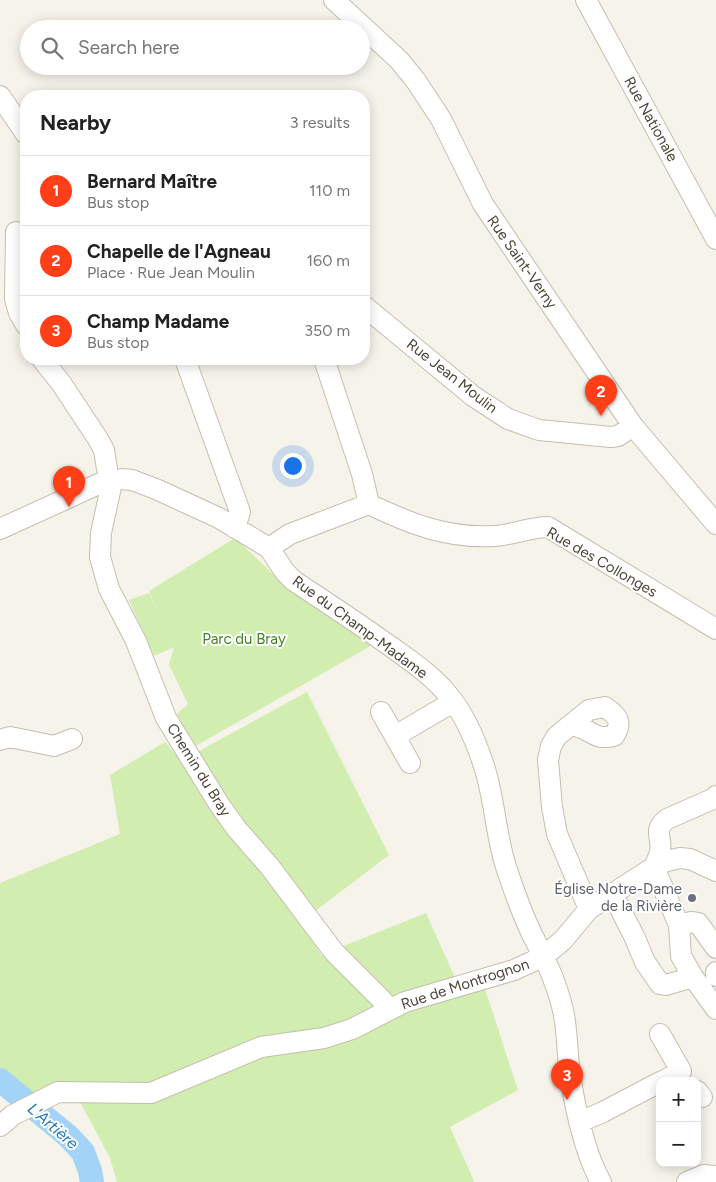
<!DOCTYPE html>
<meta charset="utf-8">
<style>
body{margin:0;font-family:Figtree,sans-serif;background:#f6f6f6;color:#222}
.controls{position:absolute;right:15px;bottom:15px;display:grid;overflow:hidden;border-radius:10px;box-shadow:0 2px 12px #0003}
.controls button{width:45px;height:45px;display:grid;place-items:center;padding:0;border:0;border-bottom:1px solid #e0e0e0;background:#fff;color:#222;font:25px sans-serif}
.you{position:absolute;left:292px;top:465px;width:18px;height:18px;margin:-12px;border:4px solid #fff;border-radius:50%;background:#1a73e8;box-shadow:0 0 0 8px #1a73e833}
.badge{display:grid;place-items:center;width:32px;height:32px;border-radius:50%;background:#ff3f18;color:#fff;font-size:16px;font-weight:700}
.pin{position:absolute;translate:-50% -41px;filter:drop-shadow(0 1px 2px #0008)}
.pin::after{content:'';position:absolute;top:26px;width:18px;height:15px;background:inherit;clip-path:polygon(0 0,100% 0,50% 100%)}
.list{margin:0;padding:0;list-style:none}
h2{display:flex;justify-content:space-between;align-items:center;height:65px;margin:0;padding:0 20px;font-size:21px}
h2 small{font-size:16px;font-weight:400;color:#767676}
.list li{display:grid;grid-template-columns:32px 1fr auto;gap:15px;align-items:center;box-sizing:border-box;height:70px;padding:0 20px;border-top:1px solid #e0e0e0}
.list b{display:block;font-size:19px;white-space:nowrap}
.list p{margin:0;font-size:16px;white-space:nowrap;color:#767676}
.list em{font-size:16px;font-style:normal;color:#767676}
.icon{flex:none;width:28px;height:28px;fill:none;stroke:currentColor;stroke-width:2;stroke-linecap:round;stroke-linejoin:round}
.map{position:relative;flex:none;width:716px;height:1182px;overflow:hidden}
.search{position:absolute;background:#fff;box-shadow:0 2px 12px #0003;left:20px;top:20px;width:350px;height:55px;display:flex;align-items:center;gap:12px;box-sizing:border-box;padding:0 18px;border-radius:28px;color:#767676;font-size:19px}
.panel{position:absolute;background:#fff;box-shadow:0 2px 12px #0003;left:20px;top:90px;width:350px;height:275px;border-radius:20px}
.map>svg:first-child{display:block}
.green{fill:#d1edb0}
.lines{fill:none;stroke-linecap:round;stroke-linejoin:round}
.river{stroke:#a3d3f7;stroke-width:24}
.minor-casing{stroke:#c6beae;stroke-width:22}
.minor{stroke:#fff;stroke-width:20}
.worship-dot{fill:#6b7280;stroke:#fff;stroke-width:2}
.labels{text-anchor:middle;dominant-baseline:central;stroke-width:4;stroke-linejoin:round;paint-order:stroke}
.street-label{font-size:15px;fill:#4b4437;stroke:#fff}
.park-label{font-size:15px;fill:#468324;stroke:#fff}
.worship-label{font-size:15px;fill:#5b616d;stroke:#fff;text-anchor:end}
.water-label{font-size:16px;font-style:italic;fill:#2478b9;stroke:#fff}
</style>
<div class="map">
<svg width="716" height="1182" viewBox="0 0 716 1182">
<rect width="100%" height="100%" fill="#f6f3ea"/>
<path class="green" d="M235,538L277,578L374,644L194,747L177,714L188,704L169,665L174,647L154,656L129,600L149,593L158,612L149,591Z
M307,692L389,855L302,921L321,955L426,913L456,980L484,986L518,1090L450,1127L474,1181L472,1182H117L110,1158L71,1085L16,1105L0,1085V883L120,834L110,775L165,742L181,761Z"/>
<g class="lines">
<path class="river" d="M0,1080L68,1136L83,1152L90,1171L92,1182"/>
<g class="minor-casing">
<path id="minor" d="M334,0L399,60L416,81L441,119L483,204L633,426L716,524
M586,0L716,239
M0,96L26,134
M16,232L15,299L19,313L26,325
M364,306L473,396L508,419L539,430L611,437L618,436L633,426
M42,359L61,383L98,439L104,450L107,469
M185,359L240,512L235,528
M324,359L362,474L369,504
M122,479L132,480L156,489L219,518L269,548L285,572L294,581C329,604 364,627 397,651C415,664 435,678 449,696C465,715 475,739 483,763C495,797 495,835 507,870C515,893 523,918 535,940C547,963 557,984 563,1010C567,1028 567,1047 569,1066C573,1100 584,1152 601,1182
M111,487L101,533L100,557L109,589L136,641L166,718L219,804L236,828L270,867L334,952L382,1000L389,1009
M0,529L103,482
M269,548L290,534L369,504C410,524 449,539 495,536C513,535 530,527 548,527L716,629
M381,712L410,763
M571,725C592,728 592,741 614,736C623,722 618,716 605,707L589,710L557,736L551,746L548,760L552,807L557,834L589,909
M395,736L453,702
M0,740L10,737L54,746L72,739
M654,867L679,925L681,956L693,977L716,1009
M654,867C656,862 659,857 660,852C663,837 652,831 667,819L715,798L716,796
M612,893L634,936L645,962L660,984L666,985L693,977
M679,925L691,922L698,923L716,948
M716,972V976
M660,1034L681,1071L663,1081
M697,1091L702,1097
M580,1122L603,1112L660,1082
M0,1126L13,1115L58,1092L151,1093L261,1047L324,1038L352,1029L405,1002L514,970L544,956L563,940L589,909L654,867L667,861L680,858L690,859L716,871
M687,1182L704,1175L716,1176"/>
</g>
<use href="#minor" class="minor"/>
</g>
<circle class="worship-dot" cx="692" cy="898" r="5"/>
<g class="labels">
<g class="street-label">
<text transform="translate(651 119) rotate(61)">Rue Nationale</text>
<text transform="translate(522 262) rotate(55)">Rue Saint-Verny</text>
<text transform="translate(452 376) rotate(38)">Rue Jean Moulin</text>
<text transform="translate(602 562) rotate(30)">Rue des Collonges</text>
<text transform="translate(360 627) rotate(36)">Rue du Champ-Madame</text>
<text transform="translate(199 770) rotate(58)">Chemin du Bray</text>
<text transform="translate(465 984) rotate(-18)">Rue de Montrognon</text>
</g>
<g class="park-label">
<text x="244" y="639">Parc du Bray</text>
</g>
<g class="worship-label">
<text x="682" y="889">Église Notre-Dame<tspan x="682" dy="17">de la Rivière</tspan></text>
</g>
<g class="water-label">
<text transform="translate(53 1126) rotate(41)">L'Artière</text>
</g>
</g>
</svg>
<div class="controls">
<button>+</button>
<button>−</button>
</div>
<div class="you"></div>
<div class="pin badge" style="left:69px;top:507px">1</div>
<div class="pin badge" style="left:601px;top:416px">2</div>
<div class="pin badge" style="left:567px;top:1100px">3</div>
<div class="search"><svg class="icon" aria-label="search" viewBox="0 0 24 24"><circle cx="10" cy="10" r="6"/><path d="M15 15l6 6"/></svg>Search here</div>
<section class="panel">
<h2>Nearby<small>3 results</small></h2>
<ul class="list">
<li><span class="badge">1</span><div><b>Bernard Maître</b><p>Bus stop</p></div><em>110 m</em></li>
<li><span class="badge">2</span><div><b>Chapelle de l'Agneau</b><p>Place · Rue Jean Moulin</p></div><em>160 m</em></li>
<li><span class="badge">3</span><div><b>Champ Madame</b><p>Bus stop</p></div><em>350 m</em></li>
</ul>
</section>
</div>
